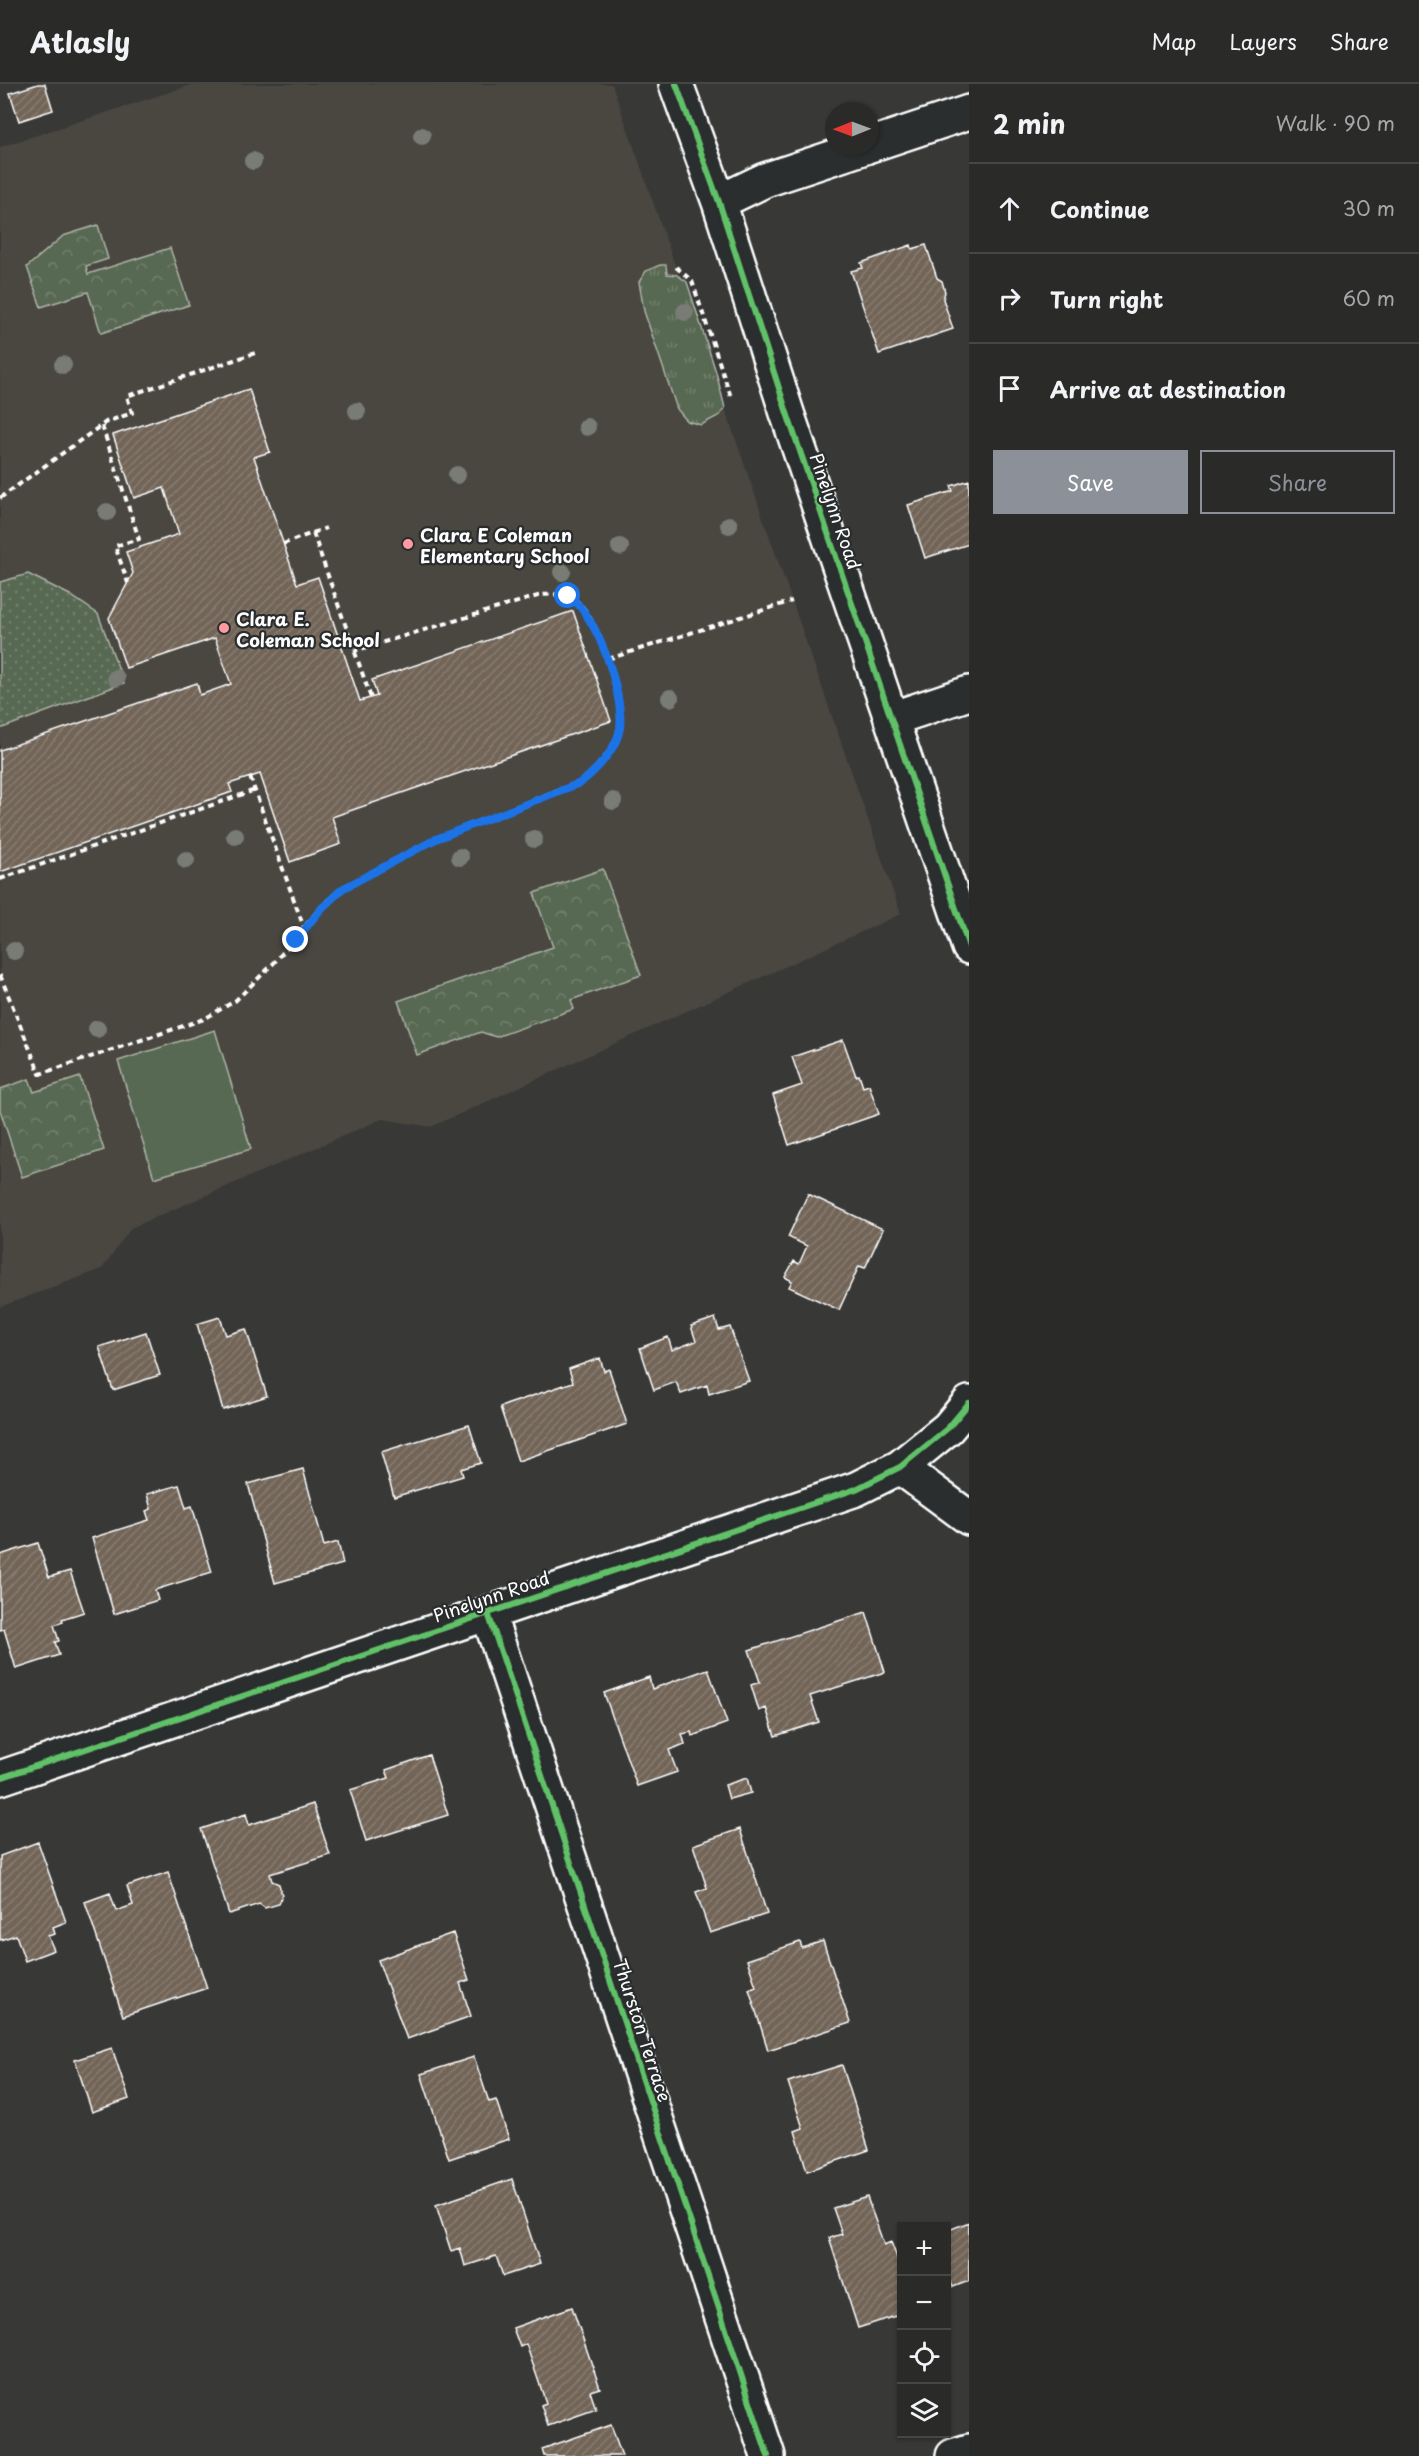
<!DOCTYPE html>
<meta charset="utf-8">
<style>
body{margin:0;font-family:"Playpen Sans",sans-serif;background:#323230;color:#f1f3f6}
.controls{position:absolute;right:18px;bottom:18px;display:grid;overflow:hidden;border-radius:0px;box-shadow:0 2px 4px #0004}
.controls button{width:54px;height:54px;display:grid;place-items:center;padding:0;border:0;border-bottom:2px solid #464645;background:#2a2a28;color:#f1f3f6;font:30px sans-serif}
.compass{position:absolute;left:825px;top:18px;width:54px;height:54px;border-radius:50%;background:#2a2a28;box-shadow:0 2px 4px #0004;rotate:269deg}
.stop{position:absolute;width:18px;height:18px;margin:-14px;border:4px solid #1a73e8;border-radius:50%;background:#fff}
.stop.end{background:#1a73e8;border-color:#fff;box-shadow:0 2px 6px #0008}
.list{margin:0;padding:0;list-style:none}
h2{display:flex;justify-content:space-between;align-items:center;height:78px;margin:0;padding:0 24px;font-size:26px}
h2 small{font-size:20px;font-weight:400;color:#a5a7a8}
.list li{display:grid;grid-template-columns:39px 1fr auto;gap:18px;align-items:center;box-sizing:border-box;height:90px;padding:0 24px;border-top:2px solid #464645}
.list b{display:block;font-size:22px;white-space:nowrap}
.list em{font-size:20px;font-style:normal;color:#a5a7a8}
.actions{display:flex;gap:12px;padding:18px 24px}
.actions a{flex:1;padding:14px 0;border:2px solid #8c9099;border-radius:0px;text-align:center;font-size:21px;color:#8c9099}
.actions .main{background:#8c9099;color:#fff}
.icon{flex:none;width:33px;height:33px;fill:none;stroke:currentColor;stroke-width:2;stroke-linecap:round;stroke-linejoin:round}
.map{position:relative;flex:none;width:969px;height:2372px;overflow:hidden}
header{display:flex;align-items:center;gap:36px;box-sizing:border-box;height:84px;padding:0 30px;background:#2a2a28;border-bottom:2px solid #464645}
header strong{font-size:28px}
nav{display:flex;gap:33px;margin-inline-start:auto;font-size:21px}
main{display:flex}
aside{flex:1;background:#2a2a28}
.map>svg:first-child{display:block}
.built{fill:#494640}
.grass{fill:url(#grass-tufts);stroke:#acb4a9;stroke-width:1.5}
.forest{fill:url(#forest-crowns);stroke:#acb4a9;stroke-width:1.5}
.garden{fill:url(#garden-dots);stroke:#acb4a9;stroke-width:1.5}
.pitch{fill:#596953;stroke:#acb4a9;stroke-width:1.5}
.building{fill:url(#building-hatch);stroke:#fff;stroke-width:1.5}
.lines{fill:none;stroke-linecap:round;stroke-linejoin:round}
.street-casing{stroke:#fff;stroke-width:38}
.path{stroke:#fff;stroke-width:4;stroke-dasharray:6 4.5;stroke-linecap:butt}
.street{stroke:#2a2d2e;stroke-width:33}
.cycleway-casing{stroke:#2a2d2e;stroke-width:10}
.cycleway{stroke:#61c268;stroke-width:6}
.tree{fill:#787c75}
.route{stroke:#1a73e8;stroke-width:8}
.poi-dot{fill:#ff9aa2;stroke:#2a2d2e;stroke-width:2}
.labels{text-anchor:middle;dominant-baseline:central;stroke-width:4.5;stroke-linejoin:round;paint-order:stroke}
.street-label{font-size:18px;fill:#fff;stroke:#2a2d2e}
.poi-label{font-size:18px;font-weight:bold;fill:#fff;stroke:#2a2d2e;text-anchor:start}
</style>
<header>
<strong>Atlasly</strong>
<nav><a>Map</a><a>Layers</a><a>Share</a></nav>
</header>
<main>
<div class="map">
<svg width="969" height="2372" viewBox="0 0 969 2372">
<defs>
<pattern id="grass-tufts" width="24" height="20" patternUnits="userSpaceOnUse" patternTransform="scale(1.5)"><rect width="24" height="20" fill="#596953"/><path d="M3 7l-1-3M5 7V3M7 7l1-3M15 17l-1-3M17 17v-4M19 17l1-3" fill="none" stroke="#72806d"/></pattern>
<pattern id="forest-crowns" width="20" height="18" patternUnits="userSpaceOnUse" patternTransform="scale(1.5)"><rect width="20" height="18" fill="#596953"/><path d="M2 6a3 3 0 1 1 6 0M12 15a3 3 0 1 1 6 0" fill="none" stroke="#72806d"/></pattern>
<pattern id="garden-dots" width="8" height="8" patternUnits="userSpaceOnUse" patternTransform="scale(1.5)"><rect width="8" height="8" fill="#596953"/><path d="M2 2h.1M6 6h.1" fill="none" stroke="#72806d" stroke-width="1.8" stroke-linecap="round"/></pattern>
<pattern id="building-hatch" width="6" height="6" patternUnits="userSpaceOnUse" patternTransform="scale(1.5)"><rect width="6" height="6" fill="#726558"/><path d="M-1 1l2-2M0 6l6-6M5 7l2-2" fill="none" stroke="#877c71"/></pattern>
</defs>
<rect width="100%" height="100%" fill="#383836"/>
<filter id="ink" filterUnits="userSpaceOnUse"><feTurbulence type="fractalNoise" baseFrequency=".0167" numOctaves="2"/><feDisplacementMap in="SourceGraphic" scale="12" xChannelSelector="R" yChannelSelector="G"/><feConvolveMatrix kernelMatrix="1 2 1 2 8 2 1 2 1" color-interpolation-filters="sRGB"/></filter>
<g filter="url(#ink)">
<path class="built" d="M194,0H612L901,830L431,1043L382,1035L131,1144L102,1185L0,1223V63Z"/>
<path class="grass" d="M660,181H666L667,190L677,191L687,198L716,288L725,324L720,331L701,341L687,337L677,325L644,227L639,198L646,187Z"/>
<path class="forest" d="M98,141L108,175L86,182L88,190L170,164L189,221L101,249L88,208L41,223L27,183L63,152Z
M603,785L641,891L571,916L574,925L496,953L481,948L417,971L398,917L553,863L534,809Z
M80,993L104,1066L22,1093L0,1026V1005L29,995L34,1008Z"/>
<path class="garden" d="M28,490L70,511L98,530L124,599L0,645V498Z"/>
<path class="pitch" d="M215,946L251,1065L154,1094L118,977Z"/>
<path class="building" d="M38,0H45L53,26L19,37L10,9Z
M911,161L912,165L926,161L937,194L942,197L945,208L943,215L953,245L879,270L851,187L863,184L861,179Z
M249,305L270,368L254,373L297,500L318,493L360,617L377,612L372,596L573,527L611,637L332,733L341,760L290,778L260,690L229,700L232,708L0,788V666L197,599L200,611L231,600L215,554L126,584L109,534L133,489L126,468L179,450L164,404L134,414L113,351Z
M969,396V460L925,474L908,421L953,407L951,402Z
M843,956L856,992L859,991L863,1003L869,1001L879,1030L789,1061L773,1011L802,1001L792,973Z
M808,1110L883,1145L865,1184L859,1182L839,1226L789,1203L792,1197L785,1193L794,1177L799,1180L807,1162L788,1153Z
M220,1233L226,1251L246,1245L267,1312L223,1326L197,1240Z
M715,1234L719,1246L730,1243L749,1297L709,1310L707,1301L681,1310L676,1298L654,1306L640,1264L668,1253L672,1266L696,1257L691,1242Z
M146,1248L160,1291L113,1306L99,1263Z
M600,1274L604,1287L609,1285L627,1340L518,1377L500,1323L573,1298L569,1285Z
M469,1341L481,1379L461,1385L463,1392L394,1413L381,1368Z
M303,1385L324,1462L338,1458L343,1480L275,1499L248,1400Z
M179,1401L186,1424L192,1422L212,1488L155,1506L158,1516L114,1530L92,1454L149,1436L146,1427L151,1425L147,1410Z
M38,1459L49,1493L70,1487L84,1528L62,1535L63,1538L54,1541L59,1557L55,1558L59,1571L16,1585L4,1545L0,1546V1471Z
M866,1528L885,1588L810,1612L819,1638L775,1652L766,1624L759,1627L751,1601L760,1598L749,1566Z
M708,1585L727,1639L692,1652L691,1648L682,1650L685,1660L669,1666L677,1688L637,1702L604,1609L649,1593L652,1605Z
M429,1671L448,1731L366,1757L350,1706L389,1694L386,1686Z
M747,1694L751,1709L729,1715L725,1701Z
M313,1720L330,1771L270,1790L272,1797L279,1800L282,1811L279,1820L265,1824L259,1820L229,1830L201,1745L246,1730L249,1741Z
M740,1745L767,1830L710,1849L696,1808L707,1804L693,1761Z
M38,1758L66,1838L53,1843L55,1850L48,1852L54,1866L25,1877L16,1851L0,1856V1772Z
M168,1788L207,1904L123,1932L85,1818L110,1809L116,1827L133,1821L127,1802Z
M453,1849L469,1896L460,1899L471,1932L407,1955L378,1876Z
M823,1857L850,1939L768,1966L749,1905L756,1902L747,1876L800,1858L802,1864Z
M112,1964L129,2015L92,2028L75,1976Z
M474,1973L489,2018L496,2016L509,2055L449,2075L421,1990Z
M842,1981L869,2066L807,2087L795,2047L803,2044L788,1998Z
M512,2095L540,2180L503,2192L496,2172L465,2182L460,2164L451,2167L436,2121Z
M867,2113L884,2161L891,2158L902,2187V2230L858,2244L829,2154L842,2150L833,2124Z
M969,2138V2197L953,2203L946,2187V2147Z
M572,2223L600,2304L590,2307L596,2325L548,2342L541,2321L546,2319L526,2260L520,2263L513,2244Z
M611,2341L622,2372H544L542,2365Z"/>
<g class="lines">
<g class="street-casing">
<path id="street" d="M676,0L719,118L787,329L969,863
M870,61L969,28
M719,118L765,96L865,63
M891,635L969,609
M900,1383L969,1434
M488,1529L768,2372
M0,1694L856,1405L900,1383L948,1344L969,1319
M953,2372L969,2367"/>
</g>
<path class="path" d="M676,183L692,197L732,316
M102,342L139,455L115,462L128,499
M0,414L106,338L132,329L127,312L258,268
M313,449L371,614
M283,460L326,444
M608,575L792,517
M250,693L304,844
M0,795L255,706
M0,891L40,990L204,935L235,917L273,880L320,825L342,805L436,755L580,699C596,687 616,665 620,644C624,616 598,533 576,517C565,509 553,510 541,511L354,567"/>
<use href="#street" class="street"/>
<g class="cycleway-casing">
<path id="cycleway" d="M676,0L719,118L787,329L969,863
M488,1529L768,2372
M0,1694L856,1405L900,1383L948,1344L969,1319"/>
</g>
<use href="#cycleway" class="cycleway"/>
</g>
<g class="tree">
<circle cx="422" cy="52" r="9"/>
<circle cx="253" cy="77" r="9"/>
<circle cx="685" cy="228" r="9"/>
<circle cx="63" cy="281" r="9"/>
<circle cx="357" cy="327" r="9"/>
<circle cx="587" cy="343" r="9"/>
<circle cx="457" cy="391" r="9"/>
<circle cx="107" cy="428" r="9"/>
<circle cx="729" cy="441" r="9"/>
<circle cx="620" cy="463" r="9"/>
<circle cx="562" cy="488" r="9"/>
<circle cx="116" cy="594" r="9"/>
<circle cx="670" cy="614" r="9"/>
<circle cx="613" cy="717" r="9"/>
<circle cx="235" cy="752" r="9"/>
<circle cx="534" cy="755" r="9"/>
<circle cx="460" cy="773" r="9"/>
<circle cx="186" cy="776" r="9"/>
<circle cx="14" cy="867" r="9"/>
<circle cx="97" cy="945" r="9"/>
</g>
</g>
<g class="lines" filter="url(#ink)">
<path class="route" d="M296,856L321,825L342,805L436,755L580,699C596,687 617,665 620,644C624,610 597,529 568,512"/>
</g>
<g class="poi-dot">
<circle cx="408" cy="460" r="6"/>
<circle cx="224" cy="544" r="6"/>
</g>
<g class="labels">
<g class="street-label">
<text transform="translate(836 427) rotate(71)">Pinelynn Road</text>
<text transform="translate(491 1512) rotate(-19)">Pinelynn Road</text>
<text transform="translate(643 1946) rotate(72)">Thurston Terrace</text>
</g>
<g class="poi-label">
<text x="420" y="450">Clara E Coleman<tspan x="420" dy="21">Elementary School</tspan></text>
<text x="236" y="534">Clara E.<tspan x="236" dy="21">Coleman School</tspan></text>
</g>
</g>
</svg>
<div class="controls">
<button>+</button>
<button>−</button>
<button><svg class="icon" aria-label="locate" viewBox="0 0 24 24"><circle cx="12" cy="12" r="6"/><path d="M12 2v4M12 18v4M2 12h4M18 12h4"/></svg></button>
<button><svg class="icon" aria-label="layers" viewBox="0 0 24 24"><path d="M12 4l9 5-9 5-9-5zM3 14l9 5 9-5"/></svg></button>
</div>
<svg class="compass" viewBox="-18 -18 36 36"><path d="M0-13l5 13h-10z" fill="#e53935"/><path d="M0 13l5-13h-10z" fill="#a5a7a8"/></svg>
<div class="stop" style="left:568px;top:512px"></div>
<div class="stop end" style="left:296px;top:856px"></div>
</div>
<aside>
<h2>2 min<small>Walk · 90 m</small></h2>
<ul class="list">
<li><svg class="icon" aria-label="ahead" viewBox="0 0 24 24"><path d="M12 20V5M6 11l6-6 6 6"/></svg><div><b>Continue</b></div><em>30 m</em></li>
<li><svg class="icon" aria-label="right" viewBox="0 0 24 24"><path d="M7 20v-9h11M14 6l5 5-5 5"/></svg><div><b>Turn right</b></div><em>60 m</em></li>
<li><svg class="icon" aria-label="arrive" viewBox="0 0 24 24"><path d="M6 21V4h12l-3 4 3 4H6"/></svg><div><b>Arrive at destination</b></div></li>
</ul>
<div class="actions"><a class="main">Save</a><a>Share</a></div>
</aside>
</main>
